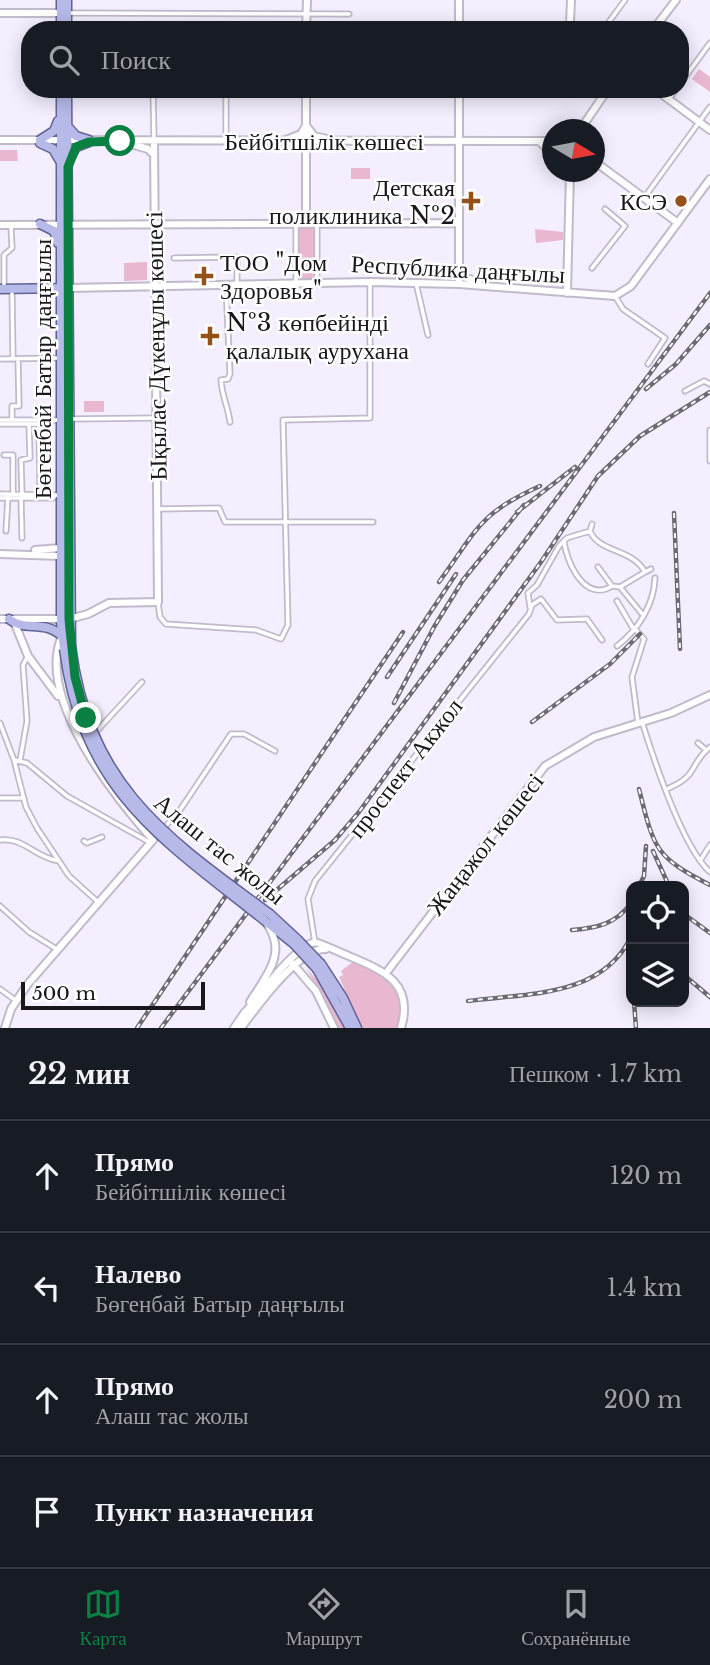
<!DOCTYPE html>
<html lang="ru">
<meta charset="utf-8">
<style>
body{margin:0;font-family:"Libre Baskerville",serif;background:#20242c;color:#f1f3f6}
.controls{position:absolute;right:21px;bottom:21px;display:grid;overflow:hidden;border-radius:14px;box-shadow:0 4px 18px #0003}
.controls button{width:63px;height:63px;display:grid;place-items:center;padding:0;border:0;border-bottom:2px solid #363941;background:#171b24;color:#f1f3f6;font:35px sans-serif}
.compass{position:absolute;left:542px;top:119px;width:63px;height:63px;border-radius:50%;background:#171b24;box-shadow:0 4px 18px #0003;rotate:100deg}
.scale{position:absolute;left:21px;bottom:18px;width:184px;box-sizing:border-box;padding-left:7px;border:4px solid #19171c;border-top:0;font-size:19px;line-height:24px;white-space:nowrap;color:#19171c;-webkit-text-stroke:5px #fff;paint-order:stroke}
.stop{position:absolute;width:21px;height:21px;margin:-16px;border:5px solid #0b8043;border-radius:50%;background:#fff}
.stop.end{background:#0b8043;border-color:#fff;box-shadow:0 2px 7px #0008}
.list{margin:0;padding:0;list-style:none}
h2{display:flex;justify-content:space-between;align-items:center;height:91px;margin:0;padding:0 28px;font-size:30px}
h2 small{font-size:23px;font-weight:400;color:#9ea1a6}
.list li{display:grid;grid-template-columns:46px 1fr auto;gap:21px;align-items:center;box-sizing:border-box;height:112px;padding:0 28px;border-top:2px solid #363941}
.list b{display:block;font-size:26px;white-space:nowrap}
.list p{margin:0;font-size:23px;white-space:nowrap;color:#9ea1a6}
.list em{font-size:23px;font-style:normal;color:#9ea1a6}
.icon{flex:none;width:38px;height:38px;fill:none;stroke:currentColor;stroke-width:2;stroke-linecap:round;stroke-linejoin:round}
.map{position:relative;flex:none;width:710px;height:1028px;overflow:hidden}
.search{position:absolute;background:#171b24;box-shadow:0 4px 18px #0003;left:21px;right:21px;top:21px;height:77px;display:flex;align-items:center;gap:18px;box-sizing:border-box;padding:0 24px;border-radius:28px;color:#9ea1a6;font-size:26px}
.sheet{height:539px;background:#171b24}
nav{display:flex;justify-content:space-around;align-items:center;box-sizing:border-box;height:98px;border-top:2px solid #363941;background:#171b24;font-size:19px;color:#9ea1a6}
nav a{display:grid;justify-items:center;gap:4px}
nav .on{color:#0b8043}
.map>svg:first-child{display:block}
.green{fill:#eab7d0}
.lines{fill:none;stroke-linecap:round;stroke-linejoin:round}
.street-casing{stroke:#c0baca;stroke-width:7}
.secondary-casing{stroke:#c0baca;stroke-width:10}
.primary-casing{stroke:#606396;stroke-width:11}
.street{stroke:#fff;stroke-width:3.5}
.secondary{stroke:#fff;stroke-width:6}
.primary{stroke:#b7bae8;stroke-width:8}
.rail-casing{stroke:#6d6a73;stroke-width:4.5}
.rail{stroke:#fff;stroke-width:2;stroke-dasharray:5;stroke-linecap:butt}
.primary-bridge-casing{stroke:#606396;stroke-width:11;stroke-linecap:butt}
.primary-bridge{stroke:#b7bae8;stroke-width:8}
.route{stroke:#0b8043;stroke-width:9}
.poi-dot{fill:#93521c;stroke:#fff;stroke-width:2.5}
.labels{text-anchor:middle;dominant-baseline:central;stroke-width:5;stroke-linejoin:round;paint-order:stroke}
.street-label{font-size:24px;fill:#19171c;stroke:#fff}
.poi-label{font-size:24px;fill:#19171c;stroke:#fff;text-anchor:end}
</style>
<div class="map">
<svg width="710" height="1028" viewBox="0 0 710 1028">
<rect width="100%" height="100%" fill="#f4eeff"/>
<path class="green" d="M699,69L710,77V92L692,79Z
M0,150H17L18,161H0Z
M351,168H370V179H351Z
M299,228H316L315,279H299Z
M535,229L563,232V240L536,243Z
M147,262V280L124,281V263Z
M84,401H104V412H84Z
M354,961L395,985L402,1009L398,1028H362L339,977L343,975L341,971Z
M306,968L319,982L345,1028H337L331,1011Z"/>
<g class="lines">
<g class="street-casing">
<path id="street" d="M69,13L349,14
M603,30L625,0
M680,84L710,43
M153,89L154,139
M226,89V139
M669,99L676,89
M644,198L710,107
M296,224V284
M174,258L237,257V285
M592,268L625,226L605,209
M317,283V223
M416,283L428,335
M226,285L230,374L228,379L221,380C222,397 228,406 230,422
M4,288V255L12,248L11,227
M12,291L13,359
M615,296L623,309L665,338L648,364
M0,359L59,358
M685,391L704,381L710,384
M12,419V406H19L18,359
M69,419L155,418
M0,420H61
M0,424H44L56,420
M39,424L40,495
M710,430V461
M4,455H13V494
M0,494L59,495
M22,494L21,460L30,458L29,424
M0,498H53L56,495
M21,498L22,538
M158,509L219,508L225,522H373
M592,524L590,531C599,553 632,548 645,572L651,569
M6,531L8,496
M564,542C567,563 585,603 612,586
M598,567L612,586L620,587L645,572
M620,587L643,615
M617,601L634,630
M158,602L160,617L166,624L256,630L281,639L288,625L283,420L370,418V282
M530,607L528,593L537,585L559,546L567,538L590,531
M635,629L644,639L632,677L638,723
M617,646C638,630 654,605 655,578
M642,722C654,760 682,847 710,872
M0,723L14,760L27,763L67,796L149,842
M94,734L142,682
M698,743L706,750
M14,760L26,807L37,828L69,876L98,902
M20,760L27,721L23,665L28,656
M667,789C700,775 688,765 710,747
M0,798H23
M164,828L180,810L231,734H244L275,751
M0,840C24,837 34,857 59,861
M84,841L87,843L102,837
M700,861L710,845
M0,906L29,932L58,950
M315,943L308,899L315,881L529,614L532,605L541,599L557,620L587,619L602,640
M0,989L15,1000"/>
</g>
<g class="secondary-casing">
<path id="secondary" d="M571,0L570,23L574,30
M0,13H65
M306,30L307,0
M459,30V0
M653,30L676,0
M459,89V284
M655,89L710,130
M308,128L314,136L327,139
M580,130L608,89
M0,140L552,141
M286,140L301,134L305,127
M539,141L552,153
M131,144L148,149L154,155
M594,161L678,223
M306,223V89
M0,225L459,223
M461,270L465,277L479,283
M68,288L370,282L459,284L615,296L631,286L710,179
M567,293L570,172
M35,550L61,548
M0,554L61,556
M0,619H69L88,614L109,603L158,602L154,141
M15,624L28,656L58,696
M292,963L316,991L334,1028
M386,973L545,766L594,737L671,713L710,695
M250,1002C265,977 288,954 267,924
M243,1015C258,997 293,948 315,942C327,946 339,952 351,957C385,971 414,984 401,1028
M5,1028L11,1009L27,985L153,840C115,797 35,697 62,636
M234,1028L245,1012
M241,1028C256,1008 300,946 326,949"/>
</g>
<g class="primary-casing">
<path id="primary" d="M61,0V30
M67,0V30
M61,89V623L64,649
M67,89L71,646
M69,128L76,136L89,140
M40,140L54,131L58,121
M40,143L53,149L60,161
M70,158L76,147L89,142
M40,224L54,231L58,243
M0,289L65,288
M9,619C25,632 43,619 62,636
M270,914L298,940
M264,920L294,944
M321,964L343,998L357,1028
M317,969L350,1028"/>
</g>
<use href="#street" class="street"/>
<use href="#secondary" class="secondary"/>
<use href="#primary" class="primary"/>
<g class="rail-casing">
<path id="rail" d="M646,389L676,364L710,325
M517,512L575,467
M674,513L680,649
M439,582C477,530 478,514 540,486
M387,677L456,574
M394,703L434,627L463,580L524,505
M532,722L610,664L640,634
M639,789C654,849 655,857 710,885
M653,851L669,886
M639,886L644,876L646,846
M265,900L335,840L359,812L541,562L598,476L640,436L710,392
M684,914L710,933
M572,930C597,928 616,924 631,903
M631,954V975
M684,975L710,997
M468,1001C527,993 601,998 631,937
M634,1002L636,1028
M137,1028L403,632
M161,1028L710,293"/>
</g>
<use href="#rail" class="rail"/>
<g class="primary-bridge-casing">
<path id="primary-bridge" d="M71,646C89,786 164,836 270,914
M64,649C83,791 161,838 264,920
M298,940L321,964
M294,944L317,969"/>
</g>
<use href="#primary-bridge" class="primary-bridge"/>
</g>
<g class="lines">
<path class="route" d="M86,718L75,677L69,619L68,167L76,147L89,142L120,141"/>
</g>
<g class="poi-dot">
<path d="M467.5 190.5h7v7h7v7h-7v7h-7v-7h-7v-7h7z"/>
<circle cx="681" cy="201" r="7"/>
<path d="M200.5 265.5h7v7h7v7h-7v7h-7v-7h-7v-7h7z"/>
<path d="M206.5 325.5h7v7h7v7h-7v7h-7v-7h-7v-7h7z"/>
</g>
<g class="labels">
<g class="street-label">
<text x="324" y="141">Бейбітшілік көшесі</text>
<text transform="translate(458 269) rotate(3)">Республика даңғылы</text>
<text transform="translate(156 346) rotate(-91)">Ықылас Дүкенұлы көшесі</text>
<text transform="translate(42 369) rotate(-90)">Бөгенбай Батыр даңғылы</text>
<text transform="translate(405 768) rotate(-52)">проспект Акжол</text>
<text transform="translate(485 844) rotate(-52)">Жаңажол көшесі</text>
<text transform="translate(220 849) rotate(39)">Алаш тас жолы</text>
</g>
<g class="poi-label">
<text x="455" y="187">Детская<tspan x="455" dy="28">поликлиника №2</tspan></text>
<text x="667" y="201">КСЭ</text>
<text x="220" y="262" text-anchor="start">ТОО "Дом<tspan x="220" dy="28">Здоровья"</tspan></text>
<text x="226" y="322" text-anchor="start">№3 көпбейінді<tspan x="226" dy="28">қалалық аурухана</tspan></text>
</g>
</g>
</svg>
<div class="controls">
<button><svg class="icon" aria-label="locate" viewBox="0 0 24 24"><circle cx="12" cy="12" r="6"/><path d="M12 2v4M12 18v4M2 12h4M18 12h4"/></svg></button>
<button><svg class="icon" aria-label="layers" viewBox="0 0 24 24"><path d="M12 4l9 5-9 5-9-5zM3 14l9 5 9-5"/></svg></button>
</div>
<svg class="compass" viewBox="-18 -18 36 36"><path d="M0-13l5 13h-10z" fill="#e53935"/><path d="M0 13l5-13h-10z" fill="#9ea1a6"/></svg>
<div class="scale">500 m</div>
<div class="stop" style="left:120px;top:141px"></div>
<div class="stop end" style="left:86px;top:718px"></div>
<div class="search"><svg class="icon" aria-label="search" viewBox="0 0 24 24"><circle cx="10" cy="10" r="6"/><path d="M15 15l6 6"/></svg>Поиск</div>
</div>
<section class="sheet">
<h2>22 мин<small>Пешком · 1.7 km</small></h2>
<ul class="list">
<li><svg class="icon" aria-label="ahead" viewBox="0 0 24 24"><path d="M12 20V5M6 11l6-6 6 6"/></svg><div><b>Прямо</b><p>Бейбітшілік көшесі</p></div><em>120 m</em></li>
<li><svg class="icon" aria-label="left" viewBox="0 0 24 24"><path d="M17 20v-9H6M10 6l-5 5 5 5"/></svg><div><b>Налево</b><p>Бөгенбай Батыр даңғылы</p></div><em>1.4 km</em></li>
<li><svg class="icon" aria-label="ahead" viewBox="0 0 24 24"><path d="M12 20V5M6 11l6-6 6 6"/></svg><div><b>Прямо</b><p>Алаш тас жолы</p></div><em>200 m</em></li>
<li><svg class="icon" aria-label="arrive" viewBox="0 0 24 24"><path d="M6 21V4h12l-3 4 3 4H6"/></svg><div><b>Пункт назначения</b></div></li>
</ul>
</section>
<nav>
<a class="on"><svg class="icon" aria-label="map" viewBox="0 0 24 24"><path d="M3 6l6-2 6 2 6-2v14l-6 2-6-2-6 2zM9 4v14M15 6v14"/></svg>Карта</a>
<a><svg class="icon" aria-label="directions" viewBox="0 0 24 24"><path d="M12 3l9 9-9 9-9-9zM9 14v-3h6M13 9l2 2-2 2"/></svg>Маршрут</a>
<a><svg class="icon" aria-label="saved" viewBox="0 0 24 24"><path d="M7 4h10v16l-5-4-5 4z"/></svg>Сохранённые</a>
</nav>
